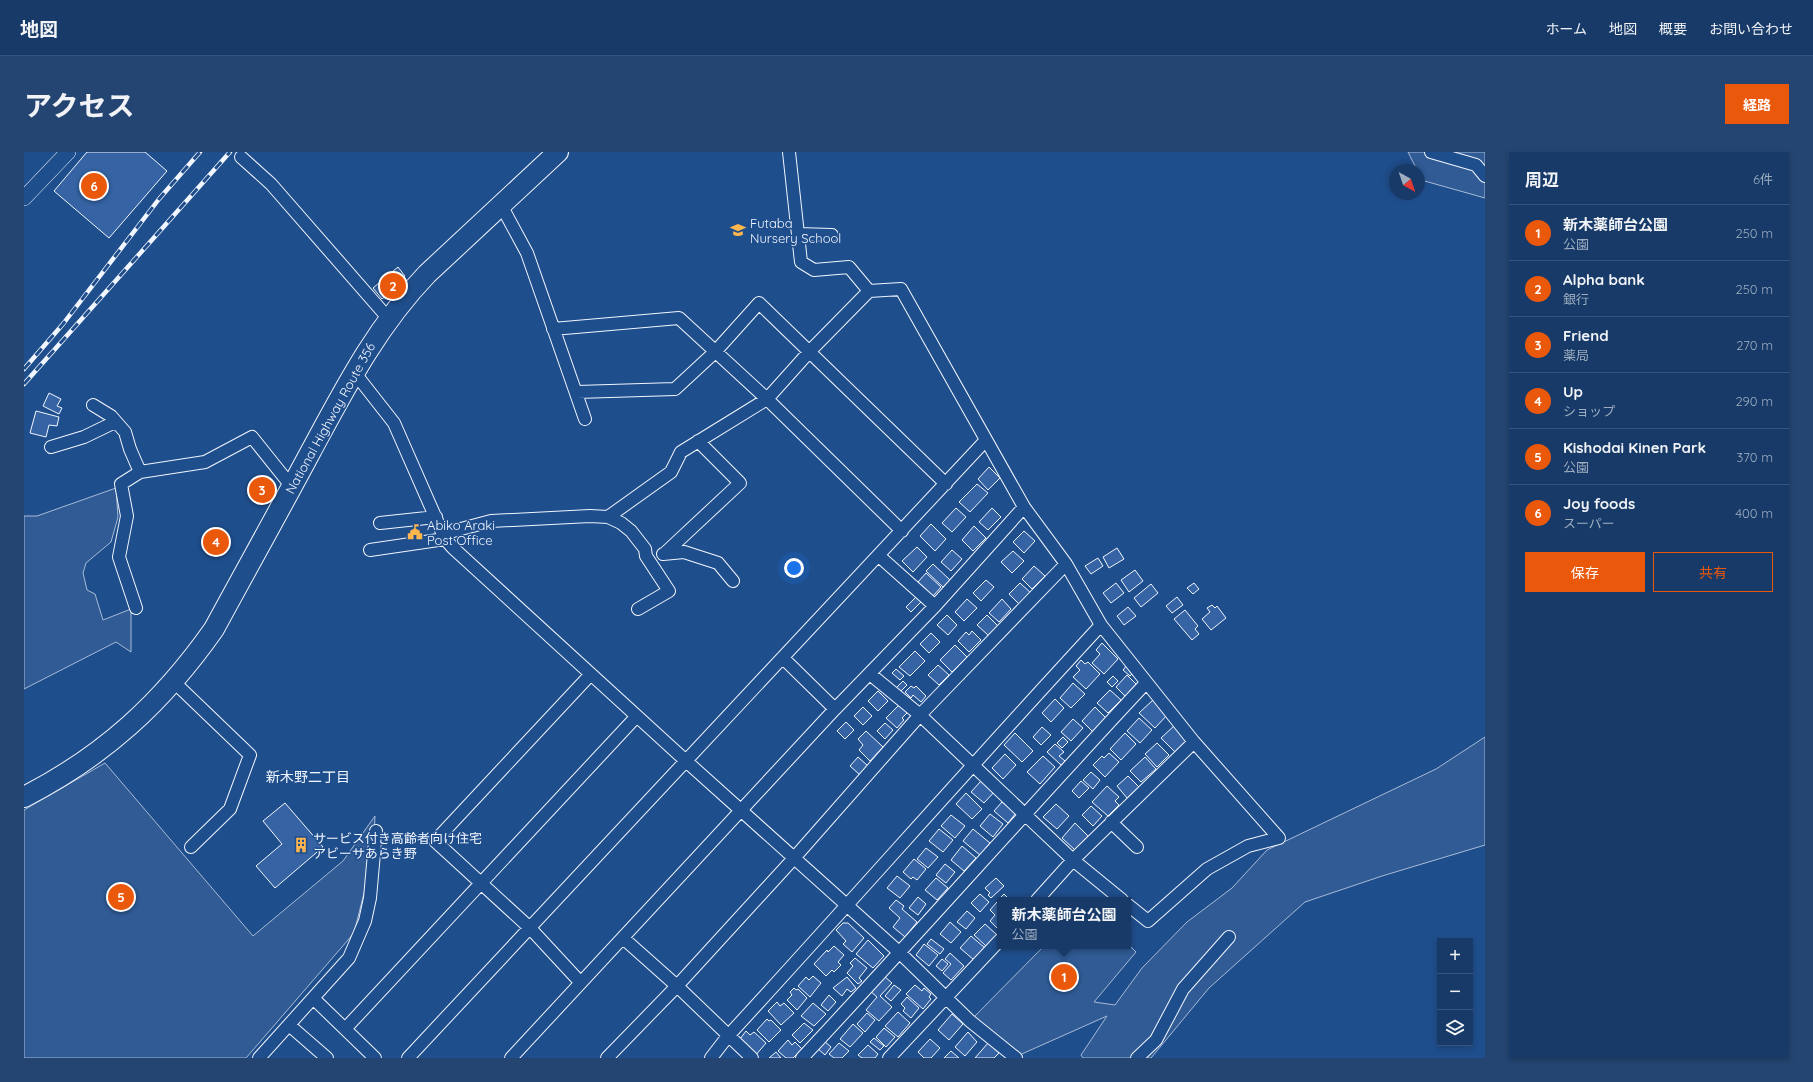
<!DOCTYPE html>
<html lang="ja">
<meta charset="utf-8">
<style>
body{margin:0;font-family:Quicksand,"Noto Sans JP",sans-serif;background:#244571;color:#f1f3f6}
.controls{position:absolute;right:12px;bottom:12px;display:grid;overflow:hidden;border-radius:0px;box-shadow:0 2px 6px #0003}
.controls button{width:36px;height:36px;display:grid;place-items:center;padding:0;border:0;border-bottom:1px solid #36547d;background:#173a69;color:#f1f3f6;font:20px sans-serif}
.compass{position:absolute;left:1365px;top:12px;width:36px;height:36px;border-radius:50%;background:#173a69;box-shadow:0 2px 6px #0003;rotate:140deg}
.you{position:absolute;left:770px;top:416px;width:14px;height:14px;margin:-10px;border:3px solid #fff;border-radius:50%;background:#1a73e8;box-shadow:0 0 0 6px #1a73e833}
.badge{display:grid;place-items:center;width:26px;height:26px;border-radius:50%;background:#ea580c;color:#fff;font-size:13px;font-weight:700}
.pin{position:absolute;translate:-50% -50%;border:2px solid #fff;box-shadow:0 1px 4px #0006}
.popup{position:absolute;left:973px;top:745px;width:134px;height:52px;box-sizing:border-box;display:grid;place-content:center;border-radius:0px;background:#173a69;filter:drop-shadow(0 1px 3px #0005);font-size:13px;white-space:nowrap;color:#9eadc0}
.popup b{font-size:15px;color:#f1f3f6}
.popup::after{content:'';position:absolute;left:50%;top:100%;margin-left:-8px;border:8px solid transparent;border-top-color:#173a69}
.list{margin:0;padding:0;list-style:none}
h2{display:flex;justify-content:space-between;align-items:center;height:52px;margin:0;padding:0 16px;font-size:17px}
h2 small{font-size:13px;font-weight:400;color:#9eadc0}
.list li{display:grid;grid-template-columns:26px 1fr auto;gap:12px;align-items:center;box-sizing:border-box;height:56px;padding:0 16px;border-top:1px solid #36547d}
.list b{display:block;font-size:15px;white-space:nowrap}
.list p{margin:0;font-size:13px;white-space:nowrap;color:#9eadc0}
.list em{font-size:13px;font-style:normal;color:#9eadc0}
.actions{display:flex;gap:8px;padding:12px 16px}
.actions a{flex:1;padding:9px 0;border:1px solid #ea580c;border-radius:0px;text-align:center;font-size:14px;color:#ea580c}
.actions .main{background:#ea580c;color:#fff}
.icon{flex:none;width:22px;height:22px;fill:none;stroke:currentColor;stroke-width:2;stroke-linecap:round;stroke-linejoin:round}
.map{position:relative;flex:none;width:1461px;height:906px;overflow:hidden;border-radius:0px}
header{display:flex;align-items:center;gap:24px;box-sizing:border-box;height:56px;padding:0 20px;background:#173a69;border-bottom:1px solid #36547d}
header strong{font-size:19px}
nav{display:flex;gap:22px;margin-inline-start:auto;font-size:14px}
.intro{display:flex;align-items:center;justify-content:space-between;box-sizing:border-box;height:96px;padding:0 24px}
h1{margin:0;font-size:28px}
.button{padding:10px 18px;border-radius:0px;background:#ea580c;color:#fff;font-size:14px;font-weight:700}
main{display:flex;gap:24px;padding:0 24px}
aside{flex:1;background:#173a69;border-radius:0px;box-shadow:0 2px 6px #0003}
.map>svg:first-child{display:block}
.built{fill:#305b95;stroke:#a8bbd7}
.building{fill:#3563a3;stroke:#f2f6ff}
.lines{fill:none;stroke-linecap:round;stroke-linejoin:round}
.minor-casing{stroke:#f2f6ff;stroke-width:14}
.tertiary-casing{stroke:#f2f6ff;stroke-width:16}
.trunk-casing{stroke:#f2f6ff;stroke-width:22}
.minor{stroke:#1f4e8c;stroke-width:12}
.tertiary{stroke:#1f4e8c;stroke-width:15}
.trunk{stroke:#1f4e8c;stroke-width:20}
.rail-casing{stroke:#f2f6ff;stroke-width:4.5}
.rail{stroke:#1f4e8c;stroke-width:3;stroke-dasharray:9;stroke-linecap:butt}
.labels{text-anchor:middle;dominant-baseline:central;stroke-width:3;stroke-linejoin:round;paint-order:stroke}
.poi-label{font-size:13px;fill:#f2f6ff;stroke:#1f4e8c;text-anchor:start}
.street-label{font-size:13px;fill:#f2f6ff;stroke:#1f4e8c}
.neighbourhood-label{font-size:14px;fill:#f2f6ff;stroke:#1f4e8c}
</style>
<header>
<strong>地図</strong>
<nav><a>ホーム</a><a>地図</a><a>概要</a><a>お問い合わせ</a></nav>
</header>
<div class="intro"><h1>アクセス</h1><a class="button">経路</a></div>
<main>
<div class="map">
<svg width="1461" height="906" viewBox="0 0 1461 906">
<rect width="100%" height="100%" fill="#1f4e8c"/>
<path class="built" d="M1384,0H1461V46L1397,28L1395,18H1393Z
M92,336L94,365L87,390L62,411L59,421L63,438L71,442L79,468L107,457V500L92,490L0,537V364H13Z
M1461,585V693L1358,724L1281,750L1185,836L1127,906H1059L1057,903L1083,864L991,905L946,869L1020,794H1104V792L1112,800L1070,850L1091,853L1118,816L1163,770L1208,736L1243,698L1412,617Z
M81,611L229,784L319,709L351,664L349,705L330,781L222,906H0V658Z"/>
<path class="building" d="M63,0H121L143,19L85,86L30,39Z
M374,115L381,124L374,130L376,132L358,147L349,136Z
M25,241L37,247L33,254L38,256L35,262L19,254Z
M12,259L35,265L33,274L25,273L22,285L6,281Z
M965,315L976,326L964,338L954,327Z
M953,332L964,341L946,360L935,350Z
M932,356L942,365L928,380L918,371Z
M968,356L977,365L964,378L955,370Z
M907,372L922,387L911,399L896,384Z
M950,374L962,386L949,399L938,388Z
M1000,379L1011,389L1000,401L989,390Z
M893,395L903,405L889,420L878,409Z
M1093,396L1100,407L1085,416L1079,405Z
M928,398L938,407L927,419L917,410Z
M989,399L1000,409L988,421L977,410Z
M1074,406L1079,414L1067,422L1061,414Z
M909,412L926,428L919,435L902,419Z
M1010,414L1021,424L1008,437L998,427Z
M1111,418L1119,429L1105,440L1097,428Z
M902,421L917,435L909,444L894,430Z
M962,428L970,435L957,449L949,441Z
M996,431L1008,442L996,453L985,442Z
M1092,431L1100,441L1087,451L1079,441Z
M1170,431L1175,437L1169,442L1163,436Z
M1127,432L1134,441L1117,455L1110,446Z
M892,445L897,450L887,460L882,455Z
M1153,445L1159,453L1148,461L1142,454Z
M943,447L953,456L940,469L931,460Z
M978,447L987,457L975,470L965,461Z
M1188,453L1191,456L1193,454L1202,466L1187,478L1178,467L1186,460L1183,456Z
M1104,455L1112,464L1100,473L1093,464Z
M1161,458L1174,474L1171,477L1175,482L1168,488L1150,467Z
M923,463L933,473L924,483L913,473Z
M963,463L974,474L965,484L953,473Z
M948,479L957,488L945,500L934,489L942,480L945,483Z
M907,481L916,490L905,501L896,492Z
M1078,491L1094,507L1080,522L1068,511L1076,502L1072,498Z
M931,493L943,505L928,520L916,508Z
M891,499L901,509L886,524L875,515Z
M1057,508L1061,512L1064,510L1076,522L1062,537L1049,525L1056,518L1052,514Z
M914,513L925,523L915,533L904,523Z
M1103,513L1110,520L1106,524L1099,518Z
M872,517L880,524L876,528L868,521Z
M1103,523L1114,534L1103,546L1092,535Z
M1089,524L1094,529L1088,535L1083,530Z
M879,529L883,533L876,540L872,536Z
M1049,531L1061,542L1047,556L1036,546Z
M887,534L890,536L892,534L902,544L897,550L889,543L887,546L881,540Z
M1086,538L1097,548L1084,561L1073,551Z
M854,539L864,549L854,559L844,549Z
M1031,547L1040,556L1027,570L1018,561Z
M1129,548L1144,562L1131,576L1115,561Z
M875,553L883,561L878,566L880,568L873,576L862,566Z
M839,555L848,564L839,573L830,564Z
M1071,555L1082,566L1069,580L1058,569Z
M1115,566L1128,578L1116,591L1103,579Z
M1049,567L1059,576L1047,589L1037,580Z
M822,570L830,578L821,587L813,579Z
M861,571L869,578L861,587L853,579Z
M1151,573L1164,588L1151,600L1137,586Z
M1018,575L1027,583L1017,593L1009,585Z
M842,579L859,595L846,609L835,598L839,593L834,587Z
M991,581L1009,599L998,610L980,593Z
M1101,581L1112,592L1097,608L1086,597Z
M1039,585L1044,590L1038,596L1033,591Z
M1133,591L1145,603L1133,615L1121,602Z
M1031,592L1040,600L1035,604L1041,609L1037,613L1023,600Z
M1085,601L1095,610L1081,625L1069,613L1078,604L1080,606Z
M981,602L992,613L979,627L968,616Z
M1019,604L1031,615L1016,632L1003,620Z
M834,605L844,614L836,623L826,614Z
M1121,605L1132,617L1117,630L1106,619Z
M1067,620L1076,628L1069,637L1059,628Z
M1104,624L1115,635L1103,646L1093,634Z
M957,629L972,638L960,651L947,640Z
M1057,629L1065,636L1055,646L1048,639Z
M1083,634L1095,645L1091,649L1095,653L1084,664L1068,650Z
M942,641L958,657L948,667L932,652Z
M978,650L992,661L984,671L970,659Z
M261,651L299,695L251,736L232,714L258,692L239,669Z
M1032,652L1045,664L1033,677L1019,665Z
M1067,654L1078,664L1069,674L1058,663Z
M966,662L979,672L969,685L956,674Z
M927,663L941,674L931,686L917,674Z
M1051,671L1064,684L1051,698L1038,686Z
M915,677L929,688L919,700L905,689Z
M949,677L966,691L956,703L939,689Z
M938,694L952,706L940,719L927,708Z
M902,696L914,705L904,716L893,707Z
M890,707L902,717L893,728L889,725L887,727L879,720Z
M921,712L931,720L922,731L912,723Z
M873,724L886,734L876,746L863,736Z
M912,726L924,736L913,748L901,738Z
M972,726L980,734L967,746L964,743L966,741L961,736Z
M956,742L965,750L956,760L947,751Z
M980,742L986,748H976V750L974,748Z
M894,745L902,752L894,763L885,756Z
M872,748L880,754L878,757L893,770L881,785L869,775L876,766L865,756Z
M973,750L976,753V779L966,769L971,763L966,758Z
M943,759L951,766L942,777L933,770Z
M926,770L937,780L927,791L916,782Z
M819,771H824L840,786L828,800L819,792L822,789L812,778Z
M961,772L973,783L962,794L950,783Z
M947,784L961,796L950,808L936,796Z
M907,787L920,797L916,802L903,792Z
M844,788L860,804L849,816L832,802Z
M900,792L914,803L905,814L892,803Z
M810,794L820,803L814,810L817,813L810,820L808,818L802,824L790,812L803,798L804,800Z
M926,801L940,814L927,828L919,821L927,812L921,807Z
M831,806L843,816L835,826L838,829L834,832L823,821L829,814L826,811Z
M918,807L924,812L918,819L912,814Z
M789,824L797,831L786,845L774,834L782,825L785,828Z
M860,824L868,831L856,844L868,855L855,869L842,858L853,845L846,839Z
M823,825L832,836L827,840L823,837L818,844L809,836Z
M870,833L877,838L867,849L861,844Z
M891,833L898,839L900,836L907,842L905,845L907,847L899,857L882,842Z
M770,836L772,838L774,837L783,846L773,858L763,848L768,843L766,840Z
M805,843L812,850L804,859L797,853Z
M883,845L895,856L887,866L879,859L881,856L877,852Z
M753,850L756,854L760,851L770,861L757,873L744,859Z
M789,851L802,862L790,874L777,864Z
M874,860L886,871L874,885L861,874Z
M843,861L851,868L841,880L833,872Z
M928,862L939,872L925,888L914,878Z
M743,867L745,869L747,868L757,878L745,890L733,878Z
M780,871L789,878L776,891L768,883Z
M829,872L839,881L826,895L816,887Z
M860,876L871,885L862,895L852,885Z
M722,879L726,883L730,880L742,891L731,904L726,899L727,896L716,887Z
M944,880L953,890L941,904L931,895Z
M850,886L860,894L856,898L846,890Z
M906,887L916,896L907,906H900L894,900Z
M764,888L768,893L771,890L778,897L769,906H762L754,899Z
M799,888L807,895L801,903L793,896Z
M815,891L825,899L818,906H810L805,902Z
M964,891L975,901L970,906H951Z
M844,893L854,902L851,906H838L834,903Z
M927,899L935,906H920Z
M752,900L757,906H745Z"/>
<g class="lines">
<g class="minor-casing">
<path id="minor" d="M765,0L777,110L790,118L825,115L845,139L877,137L1000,355L1042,412L1077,473L1170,590L1255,686L1224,694L1183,717L1124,769L1104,753
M1407,0L1452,13L1461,24
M217,5L247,32L364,166
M477,53L503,101L561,267
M774,82L808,83
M529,177L655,166L743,247L878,379
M330,220L370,271L421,387L429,396L662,609L876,801L946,869L992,906
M553,240L651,237L691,200L735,151L922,332
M69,253L87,264L101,280L106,297L116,320
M27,295L60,285L91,270
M584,365L647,320L657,300L743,247L786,199L845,139
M356,371L412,365
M418,382L467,369L566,364L584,365L597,371L607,379L621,397L622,404L645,439L614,457
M346,398L421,387
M639,402L660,400L694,411L709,429
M640,402L716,331L674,289
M855,404L911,454
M112,456L95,405L103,364L97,332L116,320L181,310L228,285L268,335
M759,506L811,557
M846,522L896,563L1049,708L1098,748
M150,530L226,603L206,657L167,695
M1087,670L1113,695
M1013,748L1049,708L1170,590
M599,786L653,834L728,906
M556,830L506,776L411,689L567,522
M289,846L351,906
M265,873L303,906
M321,877L612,565
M235,906L325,806L341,769L346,746L352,679
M384,906L962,288
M487,906L811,557L911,454L1000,355
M583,906L653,834L771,705L896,563L1042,412
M687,906L704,884C829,748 951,609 1077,473
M778,906C894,782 1006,655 1122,531
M865,906L976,788
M1113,906L1132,888L1159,837L1205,785"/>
</g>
<g class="tertiary-casing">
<path id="tertiary" d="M0,46L44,0"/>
</g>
<g class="trunk-casing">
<path id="trunk" d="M0,645C80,604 138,551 190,477C222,418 255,359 287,299C321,236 353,174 403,122L534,0"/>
</g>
<use href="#minor" class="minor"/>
<use href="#tertiary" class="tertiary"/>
<use href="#trunk" class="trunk"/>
<g class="rail-casing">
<path id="rail" d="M0,217L39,172L135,47L176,0
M0,232L206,0"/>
</g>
<use href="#rail" class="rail"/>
</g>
<defs>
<g id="school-bare" transform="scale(1.2)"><path d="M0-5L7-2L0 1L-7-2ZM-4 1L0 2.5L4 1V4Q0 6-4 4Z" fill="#ffb74d" stroke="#1f4e8c" stroke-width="2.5" paint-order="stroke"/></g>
<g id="civic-bare" transform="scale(1.2)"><path d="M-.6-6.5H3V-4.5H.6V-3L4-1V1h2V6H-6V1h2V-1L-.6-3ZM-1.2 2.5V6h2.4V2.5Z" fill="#ffb74d" stroke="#1f4e8c" stroke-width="2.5" paint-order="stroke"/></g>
<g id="building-bare" transform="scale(1.2)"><path d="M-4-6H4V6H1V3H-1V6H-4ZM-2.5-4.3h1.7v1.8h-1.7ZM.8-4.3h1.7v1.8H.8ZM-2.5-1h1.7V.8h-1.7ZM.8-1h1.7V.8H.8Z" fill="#ffb74d" stroke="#1f4e8c" stroke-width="2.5" paint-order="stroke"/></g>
</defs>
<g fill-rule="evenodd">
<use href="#school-bare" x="714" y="78"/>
<use href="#civic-bare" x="391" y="380"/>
<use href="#building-bare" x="277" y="693"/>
</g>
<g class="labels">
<g class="poi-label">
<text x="726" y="71">Futaba<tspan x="726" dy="15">Nursery School</tspan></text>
<text x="403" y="373">Abiko Araki<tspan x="403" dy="15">Post Office</tspan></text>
<text x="289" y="686">サービス付き高齢者向け住宅<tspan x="289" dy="15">アビーサあらき野</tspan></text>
</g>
<g class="street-label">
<text transform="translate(306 266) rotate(-61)">National Highway Route 356</text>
</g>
<g class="neighbourhood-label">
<text x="284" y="625">新木野二丁目</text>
</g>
</g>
</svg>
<div class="controls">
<button>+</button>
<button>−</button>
<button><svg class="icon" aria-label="layers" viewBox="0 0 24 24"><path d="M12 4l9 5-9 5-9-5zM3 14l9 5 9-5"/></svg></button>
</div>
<svg class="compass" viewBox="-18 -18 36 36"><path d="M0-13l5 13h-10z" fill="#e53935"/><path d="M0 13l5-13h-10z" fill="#9eadc0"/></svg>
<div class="you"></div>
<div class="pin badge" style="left:1040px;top:825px">1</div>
<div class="popup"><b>新木薬師台公園</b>公園</div>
<div class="pin badge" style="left:369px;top:134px">2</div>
<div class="pin badge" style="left:238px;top:338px">3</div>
<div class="pin badge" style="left:192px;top:390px">4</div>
<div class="pin badge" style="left:97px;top:745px">5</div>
<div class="pin badge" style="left:70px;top:34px">6</div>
</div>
<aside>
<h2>周辺<small>6件</small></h2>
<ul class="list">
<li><span class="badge">1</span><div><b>新木薬師台公園</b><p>公園</p></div><em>250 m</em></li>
<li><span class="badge">2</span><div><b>Alpha bank</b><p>銀行</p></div><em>250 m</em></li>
<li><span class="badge">3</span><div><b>Friend</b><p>薬局</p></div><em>270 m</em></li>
<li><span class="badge">4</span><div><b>Up</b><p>ショップ</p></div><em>290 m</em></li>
<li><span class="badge">5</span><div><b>Kishodai Kinen Park</b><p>公園</p></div><em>370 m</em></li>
<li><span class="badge">6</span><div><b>Joy foods</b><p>スーパー</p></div><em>400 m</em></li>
</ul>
<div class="actions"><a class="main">保存</a><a>共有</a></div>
</aside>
</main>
